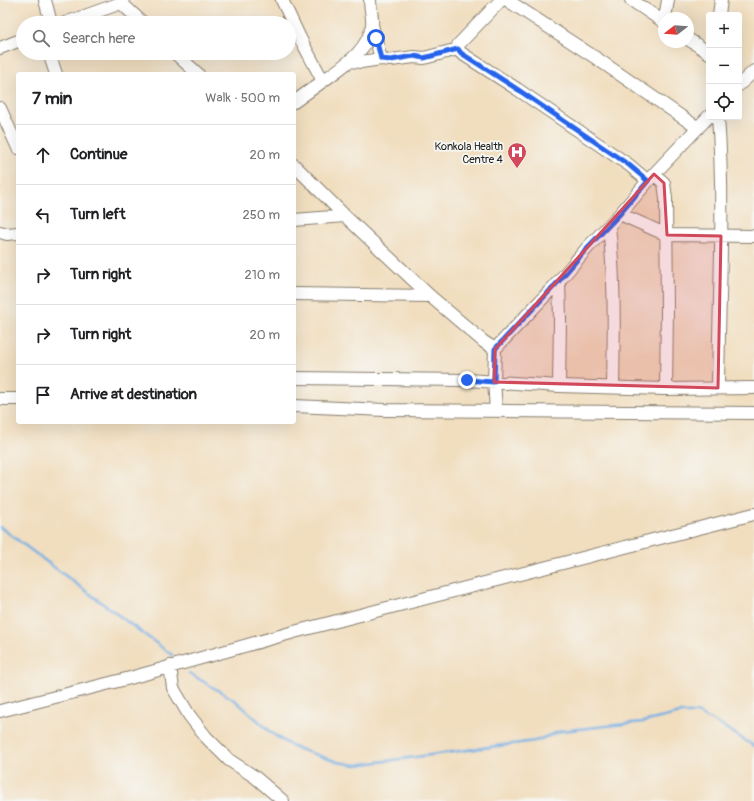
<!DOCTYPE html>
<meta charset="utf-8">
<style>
body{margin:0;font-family:Pangolin,sans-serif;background:#f6f6f6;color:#202124}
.controls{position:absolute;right:12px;top:12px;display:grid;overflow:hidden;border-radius:4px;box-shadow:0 4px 16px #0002}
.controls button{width:36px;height:36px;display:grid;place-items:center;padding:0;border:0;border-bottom:1px solid #e0e0e0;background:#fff;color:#202124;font:20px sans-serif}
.compass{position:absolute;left:658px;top:12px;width:36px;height:36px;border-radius:50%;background:#fff;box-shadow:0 4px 16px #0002;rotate:253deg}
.stop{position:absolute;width:12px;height:12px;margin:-9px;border:3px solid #2563eb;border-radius:50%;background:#fff}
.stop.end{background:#2563eb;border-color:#fff;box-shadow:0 1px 4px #0008}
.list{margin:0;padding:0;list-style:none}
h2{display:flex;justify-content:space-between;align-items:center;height:52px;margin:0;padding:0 16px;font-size:17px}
h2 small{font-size:13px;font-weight:400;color:#757577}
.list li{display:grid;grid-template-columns:26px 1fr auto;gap:12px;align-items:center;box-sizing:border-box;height:60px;padding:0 16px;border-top:1px solid #e0e0e0}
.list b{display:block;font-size:15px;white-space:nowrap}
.list em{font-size:13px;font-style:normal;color:#757577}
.icon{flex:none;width:22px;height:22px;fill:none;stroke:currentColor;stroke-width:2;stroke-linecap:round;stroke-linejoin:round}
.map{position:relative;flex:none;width:754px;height:801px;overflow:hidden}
.search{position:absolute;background:#fff;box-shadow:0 4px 16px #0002;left:16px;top:16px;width:280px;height:44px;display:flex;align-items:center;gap:10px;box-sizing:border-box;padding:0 14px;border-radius:22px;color:#757577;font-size:15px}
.panel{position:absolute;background:#fff;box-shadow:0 4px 16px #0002;left:16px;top:72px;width:280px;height:352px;border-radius:4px}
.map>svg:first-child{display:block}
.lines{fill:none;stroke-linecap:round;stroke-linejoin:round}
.stream{stroke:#73aee4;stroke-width:2.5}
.minor-casing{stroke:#867d6e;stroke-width:14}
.minor{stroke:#fff;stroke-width:12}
.route{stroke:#2563eb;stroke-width:5}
.marked{fill:#d1495b;fill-opacity:0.2;stroke:#d1495b;stroke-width:3;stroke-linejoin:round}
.labels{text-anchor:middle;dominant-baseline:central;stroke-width:3.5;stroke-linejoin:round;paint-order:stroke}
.poi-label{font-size:11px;fill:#1c1c1c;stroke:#f6f6f2;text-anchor:end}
</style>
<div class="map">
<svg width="754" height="801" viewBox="0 0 754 801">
<rect width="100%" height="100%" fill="#f6f6f2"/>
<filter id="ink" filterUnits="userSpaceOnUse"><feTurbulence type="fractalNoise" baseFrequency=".025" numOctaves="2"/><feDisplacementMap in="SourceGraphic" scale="8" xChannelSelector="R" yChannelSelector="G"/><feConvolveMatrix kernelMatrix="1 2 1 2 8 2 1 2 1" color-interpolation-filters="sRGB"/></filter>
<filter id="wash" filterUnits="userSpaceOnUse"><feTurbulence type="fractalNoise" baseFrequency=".012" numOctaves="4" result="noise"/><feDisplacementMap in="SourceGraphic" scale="16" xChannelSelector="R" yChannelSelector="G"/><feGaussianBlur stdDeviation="0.9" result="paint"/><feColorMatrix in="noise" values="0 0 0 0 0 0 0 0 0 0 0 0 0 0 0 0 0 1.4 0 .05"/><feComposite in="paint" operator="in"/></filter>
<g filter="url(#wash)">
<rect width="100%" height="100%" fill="#f1debf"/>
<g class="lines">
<path class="stream" d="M0,527L172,655
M189,673L236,701L273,734L293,747L338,762L356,765L535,741L561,731L643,722L681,713H697L724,727L754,746"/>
</g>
</g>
<g filter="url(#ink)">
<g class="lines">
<g class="minor-casing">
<path id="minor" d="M45,0L51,23
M282,0L300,38L323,81L294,102
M501,0L458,45V49L461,53L517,89L629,165L648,181
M507,0L596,58L698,128
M631,0L664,22
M121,3L143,23
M719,15L721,0
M665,18L668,0
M65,23L121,3L123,0
M372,25L381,59
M688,39L709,53
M0,48L23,39
M49,53L56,74
M175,53L198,74
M350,61L361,62L381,59L391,60L414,57L424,58L458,49
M323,81C343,66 368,52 372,25C373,18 370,8 370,0
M739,85L754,71
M0,108L18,148
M294,165L345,216L430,296L484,342L495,349
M654,174L664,183L666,198L667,310L666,389
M620,214L667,235L754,236
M294,220L345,216
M609,226C615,280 614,333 613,387
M0,232L7,234L18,233
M559,281L560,320L559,386
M294,294L430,296
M294,378L467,380L559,386L666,389L754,388
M718,388C719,298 725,207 718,117
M0,399H18
M294,406L385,410L754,413
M496,410L494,382L495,349L559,281L588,247L620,214L654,174L709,116
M170,666L173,688L189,715L206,737L229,760L255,777L283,801
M0,711L130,678L294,632L754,514"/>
</g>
<use href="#minor" class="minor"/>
</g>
</g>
<g class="lines" filter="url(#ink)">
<path class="route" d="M376,38L381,59L391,60L414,56L424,58L458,49L461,53L517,89L629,165L648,181L620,214L588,247L559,281L495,349L494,382L467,380"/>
</g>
<path class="marked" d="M654,174L664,183L667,235L721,236L718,388L494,382L495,349Z"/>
<defs>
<g id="hospital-pin" transform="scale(1)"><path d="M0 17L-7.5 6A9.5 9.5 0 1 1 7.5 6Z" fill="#d1495b" stroke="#f6f6f2"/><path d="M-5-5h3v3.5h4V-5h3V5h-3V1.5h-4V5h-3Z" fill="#fff"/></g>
</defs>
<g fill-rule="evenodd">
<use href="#hospital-pin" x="517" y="152"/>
</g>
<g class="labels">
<g class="poi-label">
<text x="503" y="146">Konkola Health<tspan x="503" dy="13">Centre 4</tspan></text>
</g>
</g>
</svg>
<div class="controls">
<button>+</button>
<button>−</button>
<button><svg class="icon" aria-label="locate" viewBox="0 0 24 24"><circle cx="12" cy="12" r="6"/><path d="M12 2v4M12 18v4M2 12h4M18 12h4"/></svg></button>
</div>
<svg class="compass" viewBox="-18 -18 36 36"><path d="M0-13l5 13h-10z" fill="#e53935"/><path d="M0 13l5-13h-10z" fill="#757577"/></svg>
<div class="stop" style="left:376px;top:38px"></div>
<div class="stop end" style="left:467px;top:380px"></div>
<div class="search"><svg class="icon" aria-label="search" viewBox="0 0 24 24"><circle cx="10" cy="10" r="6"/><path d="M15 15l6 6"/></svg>Search here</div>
<section class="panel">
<h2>7 min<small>Walk · 500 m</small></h2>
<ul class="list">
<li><svg class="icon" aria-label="ahead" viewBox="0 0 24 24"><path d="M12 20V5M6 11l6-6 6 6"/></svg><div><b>Continue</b></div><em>20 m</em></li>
<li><svg class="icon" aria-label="left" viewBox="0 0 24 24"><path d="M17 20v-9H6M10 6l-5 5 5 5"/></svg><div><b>Turn left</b></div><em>250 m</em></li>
<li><svg class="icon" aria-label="right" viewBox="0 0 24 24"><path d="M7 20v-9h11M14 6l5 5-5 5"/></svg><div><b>Turn right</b></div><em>210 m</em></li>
<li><svg class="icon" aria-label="right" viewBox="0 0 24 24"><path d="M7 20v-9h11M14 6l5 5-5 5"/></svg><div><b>Turn right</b></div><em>20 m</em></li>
<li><svg class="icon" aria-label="arrive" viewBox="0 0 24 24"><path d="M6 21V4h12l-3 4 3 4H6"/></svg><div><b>Arrive at destination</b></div></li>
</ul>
</section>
</div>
